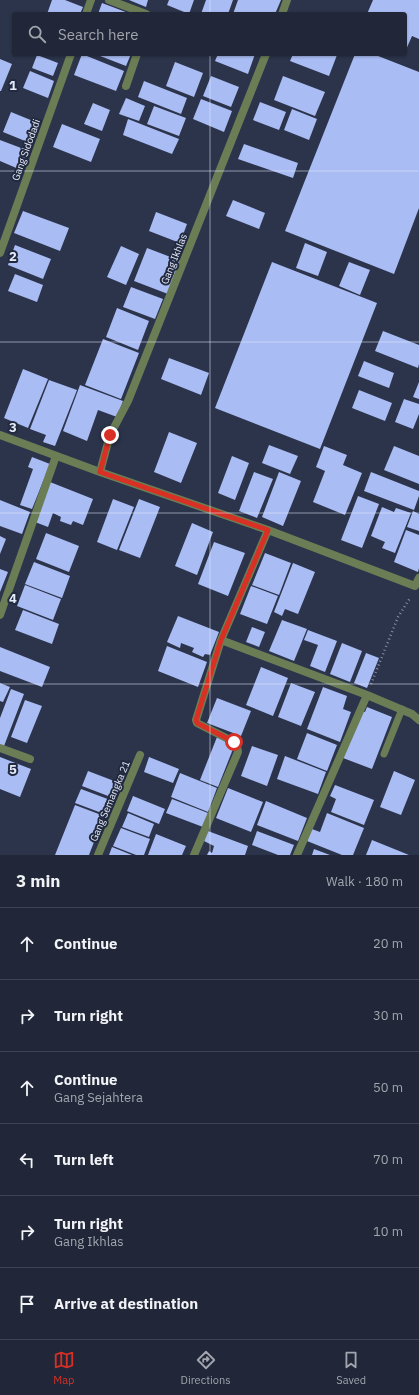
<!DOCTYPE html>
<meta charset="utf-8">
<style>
body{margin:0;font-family:"IBM Plex Sans",sans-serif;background:#292f40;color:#f1f3f6}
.stop{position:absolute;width:12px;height:12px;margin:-9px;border:3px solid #d93025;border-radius:50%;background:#fff}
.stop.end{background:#d93025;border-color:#fff;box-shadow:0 1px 4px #0008}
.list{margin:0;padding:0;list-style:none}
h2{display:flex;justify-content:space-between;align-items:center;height:52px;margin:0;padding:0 16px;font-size:17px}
h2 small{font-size:13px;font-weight:400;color:#a2a5ae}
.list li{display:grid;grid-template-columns:26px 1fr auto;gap:12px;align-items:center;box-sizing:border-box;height:72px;padding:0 16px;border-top:1px solid #3e4453}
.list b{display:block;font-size:15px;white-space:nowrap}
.list p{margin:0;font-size:13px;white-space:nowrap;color:#a2a5ae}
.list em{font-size:13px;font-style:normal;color:#a2a5ae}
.icon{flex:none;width:22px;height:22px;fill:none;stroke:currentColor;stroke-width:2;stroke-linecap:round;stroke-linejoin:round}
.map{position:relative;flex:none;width:419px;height:855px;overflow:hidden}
.search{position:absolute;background:#212738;box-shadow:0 1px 3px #0004;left:12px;right:12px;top:12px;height:44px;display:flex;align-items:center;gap:10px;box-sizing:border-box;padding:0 14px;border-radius:4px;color:#a2a5ae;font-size:15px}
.sheet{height:484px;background:#212738}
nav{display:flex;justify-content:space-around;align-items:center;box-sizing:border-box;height:56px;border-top:1px solid #3e4453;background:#212738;font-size:11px;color:#a2a5ae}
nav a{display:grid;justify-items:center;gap:2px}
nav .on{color:#d93025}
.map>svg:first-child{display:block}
.building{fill:#a9bcf4}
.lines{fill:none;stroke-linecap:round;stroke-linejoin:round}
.path{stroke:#898fa2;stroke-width:2.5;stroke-dasharray:1 3;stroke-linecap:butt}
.lane{stroke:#6a7d55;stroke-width:7}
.street{stroke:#6a7d55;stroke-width:8}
.route{stroke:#d93025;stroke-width:5}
.grid{fill:none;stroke:#e6ebfa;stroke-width:1;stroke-opacity:0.55}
.labels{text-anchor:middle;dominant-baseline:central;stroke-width:4;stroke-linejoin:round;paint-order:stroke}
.street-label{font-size:10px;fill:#e6ebfa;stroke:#222a40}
.grid-label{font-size:13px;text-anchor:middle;font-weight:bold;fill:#e6ebfa;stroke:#222a40;stroke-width:4;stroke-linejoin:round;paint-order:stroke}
</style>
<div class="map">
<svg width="419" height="855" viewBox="0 0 419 855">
<rect width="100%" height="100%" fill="#2c344b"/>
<path class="building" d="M52,0H65L83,7L80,14H47Z
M129,0H148L146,7Z
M169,0H194L189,14L167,5Z
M206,0H233L228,14H201Z
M238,0H281L275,14H233Z
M373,0H419V39L412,36L405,52V14H367Z
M102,3L131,14H98Z
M82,54L124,71L116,91L74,75Z
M95,54H131L126,66Z
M218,54H255L248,74L215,61Z
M293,54H336L337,55L329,76L290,61Z
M355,54H373L419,72V208L394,274L285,231Z
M37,55L58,63L53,76L32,68Z
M0,59L12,64L1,91H0Z
M175,62L203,73L194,97L166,86Z
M30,71L54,81L48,98L23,88Z
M211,76L239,87L231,107L203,96Z
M283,76L325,92L315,116L274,100Z
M144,81L187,98L181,114L138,97Z
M126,98L145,106L139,121L119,114Z
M201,99L232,111L224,132L193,119Z
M260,102L286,112L279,130L253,120Z
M93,103L110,110L102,131L84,124Z
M154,106L186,118L179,136L147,124Z
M292,109L317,119L309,140L284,130Z
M11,112L38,123L30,143L3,132Z
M128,119L179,139L172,154L123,135Z
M62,124L100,139L91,162L53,147Z
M0,140L29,151L21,170L0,161Z
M244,144L298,163L293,178L238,159Z
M233,200L265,213L259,229L226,216Z
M23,211L69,228L60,251L14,233Z
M156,212L187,224L180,243L149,231Z
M305,243L327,252L318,276L296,268Z
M15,245L51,259L43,279L8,265Z
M121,246L139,254L126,285L107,277Z
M147,248L181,261L168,294L134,281Z
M272,262L377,303L320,449L215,408Z
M349,262L370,270L360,295L339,286Z
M15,274L43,285L37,302L8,291Z
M131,287L163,299L155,319L123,307Z
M117,308L149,321L138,350L106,337Z
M383,331L419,345V364L418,368L375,351Z
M103,339L139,353L121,399L85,385Z
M169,358L209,373L201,395L161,379Z
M364,361L394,373L389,388L358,376Z
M23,369L48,379L28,428L4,418Z
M49,380L77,390L55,446L43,442L46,435L30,429Z
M419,382V399L413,397Z
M80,385L123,401L117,417L98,410L87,441L63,431Z
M359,390L392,403L385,421L352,408Z
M404,399L419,404V414L413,429L395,422Z
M169,432L197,443L181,483L154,472Z
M269,445L298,456L290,474L262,463Z
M324,446L347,455L343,465L362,473L345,515L313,502L325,471L316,467Z
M394,446L419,456V484L384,470Z
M232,456L249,463L235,500L218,493Z
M32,457L50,464L32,509L20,505L33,469L28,467Z
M254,472L273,479L257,518L239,511Z
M279,472L301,481L283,526L262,517Z
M371,472L419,491V496L414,510L364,491Z
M50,482L93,499L83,525L73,521L71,525L60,521L61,517L53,513L48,527L35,522Z
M358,496L379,504L362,548L341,540Z
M113,499L134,507L117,550L97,542Z
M139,499L160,507L140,558L119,550Z
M0,500L30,512L22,534L0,526Z
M382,507L394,512L396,508L411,513L395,553L382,548L385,542L371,536Z
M413,511L419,514V531L407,527Z
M192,523L213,532L197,575L175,566Z
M406,530L419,535V568L418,572L394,562Z
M46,533L79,546L69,572L36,559Z
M0,536L6,539L0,554Z
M214,542L245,553L228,596L198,584Z
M265,553L291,563L279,595L252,585Z
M34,562L70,576L62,598L25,584Z
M293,563L315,572L298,614L285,609L282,616L274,612Z
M0,569L8,572L0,592Z
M25,585L61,599L53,620L17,606Z
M251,586L278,596L267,624L240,614Z
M23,610L59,624L52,644L15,630Z
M178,616L219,632L210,655L205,654L203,657L192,652L194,648L181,643L180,648L167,642Z
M282,620L307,629L294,661L269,651Z
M252,627L265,632L259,647L246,642Z
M308,630L337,641L325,672L310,666L318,645L304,640Z
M342,643L362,651L350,682L330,674Z
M167,646L207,662L198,687L158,671Z
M0,647L50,667L42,687L0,671Z
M366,653L379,658L367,688L354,683Z
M261,667L288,678L273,716L246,705Z
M0,683L10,687L3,702L0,701Z
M291,683L315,692L301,726L278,717Z
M323,687L347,696L343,709L351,712L340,742L307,729Z
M11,689L24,694L4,746L0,745V718Z
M217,698L251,711L241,736L207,723Z
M25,700L42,706L27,743L11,737Z
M367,707L392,717L372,769L343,758L362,711L365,712Z
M307,733L337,745L327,771L297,759Z
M217,737L235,744L218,787L200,780Z
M252,746L278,755L267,786L241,776Z
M285,756L326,772L318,794L277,779Z
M0,757L31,769L20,797L0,789Z
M149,757L179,769L173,783L144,772Z
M88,771L122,784L116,799L82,786Z
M394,771L415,780L401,815L380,807Z
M180,773L217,788L208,812L171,797Z
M335,785L374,800L364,825L331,812L336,799L330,796Z
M228,788L263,802L251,832L216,818Z
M81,789L113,801L107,815L75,803Z
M133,796L165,809L159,824L127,811Z
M172,799L208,813L203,827L166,813Z
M266,801L307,818L298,841L257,825Z
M75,805L104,816L89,855H55Z
M128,813L154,824L149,837L122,827Z
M327,813L364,828L353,855H342L307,841L312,829L320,832Z
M121,828L150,839L144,855H136L113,846Z
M208,831L248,846L245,855H207L209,851L212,853L214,846L204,841Z
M257,831L294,845L290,855H278L252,845Z
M156,834L186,846L182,855H148Z
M372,840L409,855H366Z
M112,847L132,855H109Z
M314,849L330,855H312Z"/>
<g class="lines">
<path class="path" d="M371,684L398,617L410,598"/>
<path class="lane" d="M384,754L402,709"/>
<path class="street" d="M109,0L146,14
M86,14L91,0
M282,14L287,0
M126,86L137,54
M0,253L71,54
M0,435L100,472L268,530L415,586L419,578
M100,472L110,435L128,401L266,54
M0,615L56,456
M221,640L367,695L412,714L419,720
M0,748L30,759
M98,855L140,755
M194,855L238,752L237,746L234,742L197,723L196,720L221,640L268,530
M297,855L367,695"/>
</g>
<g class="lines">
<path class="route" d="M110,435L100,472L268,530L221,640L196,720L197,723L234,742"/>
</g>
<path class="grid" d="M210,0V14M210,54V855M0,171H419M0,342H419M0,513H419M0,684H419"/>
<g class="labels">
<g class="street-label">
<text transform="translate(26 150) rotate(-70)">Gang Sidodadi</text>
<text transform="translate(174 259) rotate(-68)">Gang Ikhlas</text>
<text transform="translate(110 801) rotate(-67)">Gang Semangka 21</text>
</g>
</g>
<g class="grid-label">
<text x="13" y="90">1</text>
<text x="13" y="261">2</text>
<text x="13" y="432">3</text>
<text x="13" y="603">4</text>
<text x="13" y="774">5</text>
</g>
</svg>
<div class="stop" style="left:234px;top:742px"></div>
<div class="stop end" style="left:110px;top:435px"></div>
<div class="search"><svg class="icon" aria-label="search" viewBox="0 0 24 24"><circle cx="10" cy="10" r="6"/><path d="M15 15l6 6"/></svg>Search here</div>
</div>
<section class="sheet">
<h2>3 min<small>Walk · 180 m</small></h2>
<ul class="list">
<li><svg class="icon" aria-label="ahead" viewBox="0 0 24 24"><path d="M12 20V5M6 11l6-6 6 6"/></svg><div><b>Continue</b></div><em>20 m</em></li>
<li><svg class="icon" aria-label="right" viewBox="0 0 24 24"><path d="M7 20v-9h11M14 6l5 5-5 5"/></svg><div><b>Turn right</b></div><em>30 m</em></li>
<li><svg class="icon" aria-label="ahead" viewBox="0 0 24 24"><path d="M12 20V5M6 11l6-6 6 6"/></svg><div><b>Continue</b><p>Gang Sejahtera</p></div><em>50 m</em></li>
<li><svg class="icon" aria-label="left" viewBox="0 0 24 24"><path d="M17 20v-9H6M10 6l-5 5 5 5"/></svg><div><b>Turn left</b></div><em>70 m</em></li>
<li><svg class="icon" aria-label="right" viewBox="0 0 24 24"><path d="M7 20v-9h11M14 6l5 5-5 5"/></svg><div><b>Turn right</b><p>Gang Ikhlas</p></div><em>10 m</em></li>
<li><svg class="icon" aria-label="arrive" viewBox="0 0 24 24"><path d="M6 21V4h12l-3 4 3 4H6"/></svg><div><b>Arrive at destination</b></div></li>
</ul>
</section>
<nav>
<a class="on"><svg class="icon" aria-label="map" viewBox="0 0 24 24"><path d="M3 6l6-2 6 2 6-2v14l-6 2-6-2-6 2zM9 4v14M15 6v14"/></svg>Map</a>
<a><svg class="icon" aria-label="directions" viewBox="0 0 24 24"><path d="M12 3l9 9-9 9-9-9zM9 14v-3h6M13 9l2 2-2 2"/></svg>Directions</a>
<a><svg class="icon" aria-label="saved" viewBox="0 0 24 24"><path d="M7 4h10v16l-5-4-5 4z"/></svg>Saved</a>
</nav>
